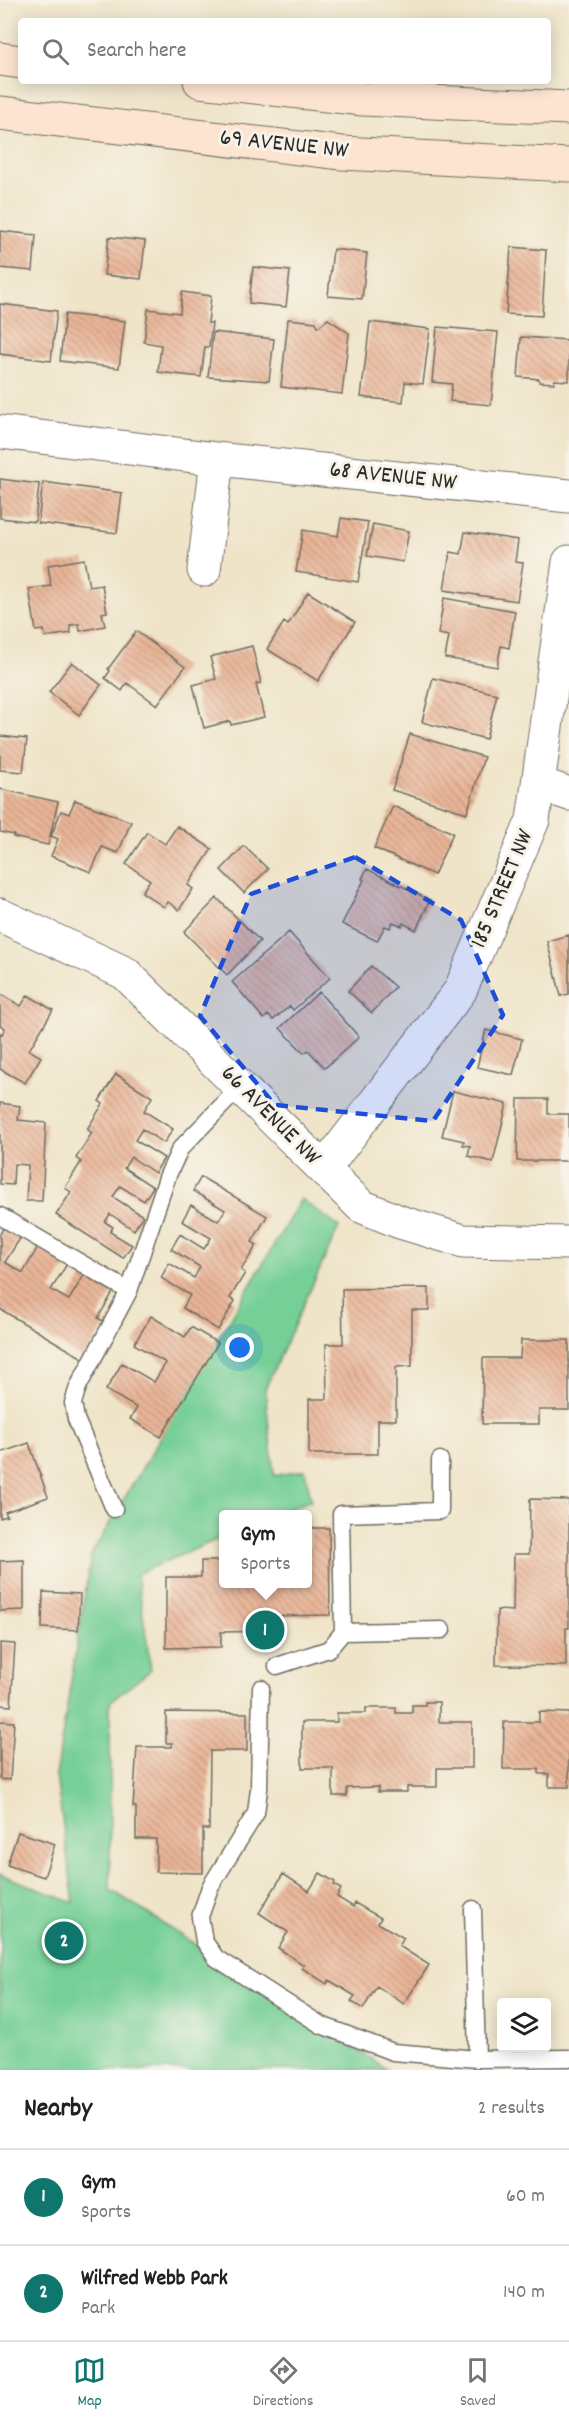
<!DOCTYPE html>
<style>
body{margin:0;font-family:Dekko,sans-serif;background:#f6f6f6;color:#202124}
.controls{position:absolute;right:18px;bottom:18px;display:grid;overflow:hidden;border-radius:6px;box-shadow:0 3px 15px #0003}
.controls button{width:54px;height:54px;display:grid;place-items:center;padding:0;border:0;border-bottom:2px solid #e0e0e0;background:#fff;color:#202124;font:30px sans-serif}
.you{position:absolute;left:240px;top:1348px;width:21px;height:21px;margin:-15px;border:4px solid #fff;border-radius:50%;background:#1a73e8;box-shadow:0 0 0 9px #1a73e833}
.badge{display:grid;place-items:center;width:39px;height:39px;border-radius:50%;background:#0f766e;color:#fff;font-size:20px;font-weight:700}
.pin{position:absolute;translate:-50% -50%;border:3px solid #fff;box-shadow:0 2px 6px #0006}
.popup{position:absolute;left:219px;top:1510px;width:93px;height:78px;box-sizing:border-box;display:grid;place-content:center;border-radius:6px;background:#fff;filter:drop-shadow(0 2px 4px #0005);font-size:20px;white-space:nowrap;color:#757577}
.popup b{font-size:22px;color:#202124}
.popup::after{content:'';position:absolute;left:50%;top:100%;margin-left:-12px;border:12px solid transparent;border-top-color:#fff}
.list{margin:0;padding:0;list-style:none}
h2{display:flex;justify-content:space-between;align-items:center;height:78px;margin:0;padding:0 24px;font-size:26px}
h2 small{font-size:20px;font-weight:400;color:#757577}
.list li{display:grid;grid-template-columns:39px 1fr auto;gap:18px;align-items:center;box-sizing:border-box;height:96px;padding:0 24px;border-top:2px solid #e0e0e0}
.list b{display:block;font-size:22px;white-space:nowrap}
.list p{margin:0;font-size:20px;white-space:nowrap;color:#757577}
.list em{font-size:20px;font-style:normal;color:#757577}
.icon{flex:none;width:33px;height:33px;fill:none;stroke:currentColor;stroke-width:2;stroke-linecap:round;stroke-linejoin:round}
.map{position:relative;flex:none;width:569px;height:2070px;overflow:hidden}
.search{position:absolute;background:#fff;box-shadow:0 3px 15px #0003;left:18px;right:18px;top:18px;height:66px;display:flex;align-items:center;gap:15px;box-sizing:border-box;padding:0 21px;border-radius:6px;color:#757577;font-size:22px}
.sheet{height:270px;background:#fff}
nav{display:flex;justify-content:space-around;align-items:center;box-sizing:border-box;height:84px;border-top:2px solid #e0e0e0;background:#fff;font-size:16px;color:#757577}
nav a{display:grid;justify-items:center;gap:3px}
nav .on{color:#0f766e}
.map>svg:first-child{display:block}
.green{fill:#74cf96;stroke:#507d60;stroke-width:1.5}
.building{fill:url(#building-back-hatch)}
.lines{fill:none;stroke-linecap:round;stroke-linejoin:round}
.lane-casing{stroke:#706c62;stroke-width:19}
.street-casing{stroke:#706c62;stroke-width:35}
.secondary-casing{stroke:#706c62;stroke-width:35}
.lane{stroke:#fff;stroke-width:16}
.street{stroke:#fff;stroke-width:33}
.secondary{stroke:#fde4d1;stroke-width:33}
.marked{fill:#1d4ed8;fill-opacity:0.2;stroke:#1d4ed8;stroke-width:4.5;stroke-dasharray:12 8;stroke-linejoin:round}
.labels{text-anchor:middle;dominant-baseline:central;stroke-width:6;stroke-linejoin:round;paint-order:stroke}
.street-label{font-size:24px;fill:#2b2b2b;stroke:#f7f3e8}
</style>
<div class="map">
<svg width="569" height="2070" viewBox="0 0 569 2070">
<defs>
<pattern id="building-back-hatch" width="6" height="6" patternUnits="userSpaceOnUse" patternTransform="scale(1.5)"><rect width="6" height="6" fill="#eab597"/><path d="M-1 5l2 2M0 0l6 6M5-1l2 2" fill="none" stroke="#be937b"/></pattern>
</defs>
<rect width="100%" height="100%" fill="#f7f3e8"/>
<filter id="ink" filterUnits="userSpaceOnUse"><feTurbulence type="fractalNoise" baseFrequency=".0167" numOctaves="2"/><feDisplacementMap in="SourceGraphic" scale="12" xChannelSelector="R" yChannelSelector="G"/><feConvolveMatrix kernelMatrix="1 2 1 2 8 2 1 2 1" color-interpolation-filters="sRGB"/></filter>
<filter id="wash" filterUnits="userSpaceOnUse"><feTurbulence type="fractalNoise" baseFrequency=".008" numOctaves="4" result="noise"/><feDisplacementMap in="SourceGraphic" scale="24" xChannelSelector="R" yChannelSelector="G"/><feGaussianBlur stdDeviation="1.35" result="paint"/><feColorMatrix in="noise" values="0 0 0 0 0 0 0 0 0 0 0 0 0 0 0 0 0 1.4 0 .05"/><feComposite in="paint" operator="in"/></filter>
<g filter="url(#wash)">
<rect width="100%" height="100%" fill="#efe4c8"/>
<path class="green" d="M301,1199L339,1227L265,1389L274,1476L305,1470L311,1500L277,1514H223V1537L137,1574L151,1670L110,1702V1889L388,2070H0V1874L74,1903L56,1776L91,1555Z"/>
<g id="blocks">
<path class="building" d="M0,231L36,235L33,271L0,268Z
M109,237L145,241L141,279L104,275Z
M511,247L546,250L542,316L506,314Z
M333,249L367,253L362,299L328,296Z
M253,267L290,271L286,307L249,303Z
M182,292L211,296L208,323H212L209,347H205L201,377L158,372L161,345L144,342L148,309L180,313Z
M0,304L57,311L51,361L0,354Z
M65,314L125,321L119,368L60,361Z
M288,319L316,322L318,327L328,319L349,333L342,394L281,387Z
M370,322L430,329L423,384L405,382L403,402L361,397Z
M437,327L498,332L491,405L450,401L452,384L432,382Z
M213,332L274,339L269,381L208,377Z
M521,337L569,340V381L554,380V383L539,382V379L518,377Z
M0,479L39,484L35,522L0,518Z
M43,482L122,493L117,533L38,523Z
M341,518L368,522L358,582L296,572L303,530L338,536Z
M373,524L409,531L403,562L367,556Z
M465,532L518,540L515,562L523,563L517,601L444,590L450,552L461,554Z
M84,559L89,587L102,585L107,612L102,613L105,626L80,631L79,624L70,625L71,633L45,637L44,630L36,631L29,589L51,586L48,565Z
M308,592L355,622L318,681L267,649L284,622L288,625Z
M444,598L515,611L509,648L501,646L497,667L445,658L449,636L438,634Z
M136,631L185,667L157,705L127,683L122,691L105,678L110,671L108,669Z
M252,646L261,683L256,684L264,717L231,725L230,721L204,728L193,685L216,679L210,657Z
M72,662L101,685L79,715L49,692Z
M433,678L497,694L486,739L422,722Z
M410,734L484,757L467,813L392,790Z
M0,736L27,739L23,772L0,770Z
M0,789L58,802L48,845L13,837L14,835L0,832Z
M75,800L131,822L118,853L102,847L91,872L51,856L58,839L51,836L61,811L69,814Z
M393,806L453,833L434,875L374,848Z
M177,826L212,849L188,885L193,889L179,910L168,902L164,907L142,892L150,880L126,864L147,832L165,844Z
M244,846L268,869L244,893L221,870Z
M367,869L430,900L416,930L403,923L402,926L393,922L390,928L385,926L377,941L342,924L364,880L362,879Z
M217,898L260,941L227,975L184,932Z
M289,932L330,978L293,1010L290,1006L273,1020L268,1015L264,1019L232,982Z
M569,935V994L561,996L547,941Z
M371,966L395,987L372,1013L348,991Z
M319,992L359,1037L325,1068L308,1050L304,1053L280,1028Z
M0,994L21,1006L28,995L53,1010L29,1050L41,1057L25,1083L0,1069V1033L2,1034L5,1028L0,1025Z
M486,1030L522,1039L513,1075L477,1067Z
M116,1074L152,1097L144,1111L173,1129L164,1143L142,1129L135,1140L164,1158L155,1173L131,1157L124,1168L153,1187L144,1201L120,1186L113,1197L143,1216L134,1230L110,1214L105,1222L113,1227L110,1232L132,1245L123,1258L56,1215L71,1192L65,1188L81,1162L76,1158L92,1133L87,1129L103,1104L99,1101Z
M453,1091L507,1104L493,1162L468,1156L470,1146L463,1145L464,1141L442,1136Z
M518,1099H548V1114H569V1161H517Z
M0,1103L20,1106L18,1120L46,1123L42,1201H26L28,1165L14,1164L13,1185L0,1184Z
M201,1177L267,1216L252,1242L257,1245L241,1270L245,1273L230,1298L235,1301L218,1330L183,1308L190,1295L161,1278L169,1263L194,1278L200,1267L171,1249L180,1234L204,1249L211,1238L182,1221L191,1205L218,1221L225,1210L193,1191Z
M4,1227L21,1237L5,1262L23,1273L38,1247L67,1264L51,1290L69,1300L84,1275L113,1292L98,1318L106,1323L84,1359L0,1309V1234Z
M429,1288V1310H412V1366L396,1367V1420H378V1454H309V1399H327L326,1344H343L342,1289Z
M151,1316L185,1337L191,1327L218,1343L161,1437L130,1419L137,1408L106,1390L122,1363L154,1382L166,1363L134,1344Z
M521,1340H569V1410H539V1424H482L483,1358H520Z
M29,1443L48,1497L5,1512L7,1516L0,1518V1453Z
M530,1499L569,1500V1628H566V1666L496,1665L497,1610L513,1611L514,1554H529Z
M310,1528H329L330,1615L276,1616V1631L221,1632V1647L166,1648V1577H201V1561H223V1584H307V1546H310Z
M24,1560V1610L0,1611V1561Z
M43,1592L80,1594L78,1630L42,1628Z
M0,1643L15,1644L11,1706L0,1705Z
M425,1702H439V1722H472V1768H437V1787H407V1792H378V1787L347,1788V1796H333V1768H302V1722H337V1713H366V1708H396V1713H412V1705H425Z
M166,1712L247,1713V1751H210L209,1829H203V1873L156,1872V1839H136V1807H133L137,1747H172V1743H166Z
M539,1712L569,1713V1787H549V1774H539V1769H503L504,1722H539Z
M0,1721L14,1722L10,1780L0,1779Z
M18,1832L55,1844L44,1877L7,1865Z
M320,1873L335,1882L334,1885L341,1889L337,1897L353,1907L355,1903L381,1918L378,1923L404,1938L399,1946L429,1965L404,2004L377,1986L363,2009L351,2001L355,1996L329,1980L327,1984L302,1968L304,1965L278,1948L288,1932L259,1913L283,1874L309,1891Z"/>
</g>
</g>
<g filter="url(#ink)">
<use href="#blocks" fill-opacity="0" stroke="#706c62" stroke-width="1.5"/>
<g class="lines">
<g class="lane-casing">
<path id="lane" d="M0,1216L129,1291L168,1175L180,1149L240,1087
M440,1460V1511L341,1514L343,1632L442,1630
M114,1509L76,1419L73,1403L78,1387L129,1291
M277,1666L329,1649L343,1632
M261,1688L259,1789L256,1813L210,1887L200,1917L204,1941L216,1958L321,2025L393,2052L477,2059
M473,1909L477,2059L569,2058"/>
</g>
<g class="street-casing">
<path id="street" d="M0,432L217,459L569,496
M204,570L217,459
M538,783L569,794
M0,915L125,973L361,1206L400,1222L463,1241L569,1243
M324,1169L460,991L533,820L569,562"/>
</g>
<g class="secondary-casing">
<path id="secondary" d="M0,59L21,62
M200,81L363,99L569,108
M0,113L342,153L569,165"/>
</g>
<use href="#lane" class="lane"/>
<use href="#street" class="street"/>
<use href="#secondary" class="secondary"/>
</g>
</g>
<path class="marked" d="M355,857L461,920L503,1015L433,1121L275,1105L200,1016L251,894Z"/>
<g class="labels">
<g class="street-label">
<text transform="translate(284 145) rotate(6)">69 AVENUE NW</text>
<text transform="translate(393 477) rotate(6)">68 AVENUE NW</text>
<text transform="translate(503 889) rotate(-67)">185 STREET NW</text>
<text transform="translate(270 1116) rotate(45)">66 AVENUE NW</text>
</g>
</g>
</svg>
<div class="controls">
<button><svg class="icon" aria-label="layers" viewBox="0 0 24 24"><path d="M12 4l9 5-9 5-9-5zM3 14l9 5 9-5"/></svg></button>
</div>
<div class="you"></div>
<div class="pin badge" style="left:265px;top:1630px">1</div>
<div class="popup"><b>Gym</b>Sports</div>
<div class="pin badge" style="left:64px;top:1941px">2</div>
<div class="search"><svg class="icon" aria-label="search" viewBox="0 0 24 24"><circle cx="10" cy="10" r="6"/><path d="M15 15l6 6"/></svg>Search here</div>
</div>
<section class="sheet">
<h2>Nearby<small>2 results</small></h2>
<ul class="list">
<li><span class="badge">1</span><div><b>Gym</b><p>Sports</p></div><em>60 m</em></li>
<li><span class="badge">2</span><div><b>Wilfred Webb Park</b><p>Park</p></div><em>140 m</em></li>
</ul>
</section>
<nav>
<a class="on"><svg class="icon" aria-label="map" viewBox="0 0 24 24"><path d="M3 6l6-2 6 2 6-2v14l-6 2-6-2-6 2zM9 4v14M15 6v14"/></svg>Map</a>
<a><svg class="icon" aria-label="directions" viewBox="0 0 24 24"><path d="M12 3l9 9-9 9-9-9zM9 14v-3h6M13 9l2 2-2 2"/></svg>Directions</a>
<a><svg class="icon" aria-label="saved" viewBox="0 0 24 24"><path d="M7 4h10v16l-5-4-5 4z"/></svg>Saved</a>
</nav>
